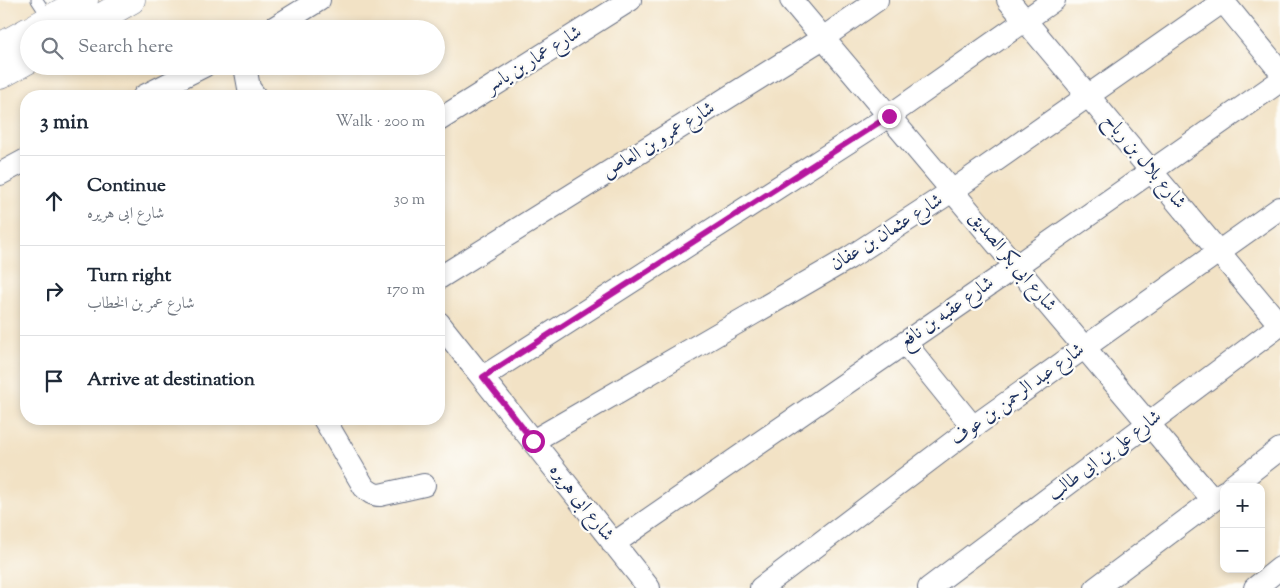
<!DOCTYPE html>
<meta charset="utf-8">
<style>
body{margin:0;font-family:"Sorts Mill Goudy",Amiri,serif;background:#f2f2f3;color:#1f2937}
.controls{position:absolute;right:15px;bottom:15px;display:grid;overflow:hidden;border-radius:10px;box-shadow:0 2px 8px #0003}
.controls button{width:45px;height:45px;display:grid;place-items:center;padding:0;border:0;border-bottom:1px solid #e0e1e3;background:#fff;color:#1f2937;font:25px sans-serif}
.stop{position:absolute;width:15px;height:15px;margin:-11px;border:4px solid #b5179e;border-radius:50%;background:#fff}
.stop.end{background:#b5179e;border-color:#fff;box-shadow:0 1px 5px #0008}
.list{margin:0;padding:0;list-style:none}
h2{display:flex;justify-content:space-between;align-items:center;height:65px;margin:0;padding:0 20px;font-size:21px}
h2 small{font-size:16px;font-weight:400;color:#747a83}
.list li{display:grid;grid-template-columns:32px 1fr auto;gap:15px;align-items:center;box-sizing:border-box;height:90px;padding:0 20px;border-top:1px solid #e0e1e3}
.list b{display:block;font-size:19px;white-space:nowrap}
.list p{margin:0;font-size:16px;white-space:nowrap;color:#747a83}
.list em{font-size:16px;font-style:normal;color:#747a83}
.icon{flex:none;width:28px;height:28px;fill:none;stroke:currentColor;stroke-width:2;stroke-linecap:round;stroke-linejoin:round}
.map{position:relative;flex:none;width:1280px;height:588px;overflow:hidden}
.search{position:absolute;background:#fff;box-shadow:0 2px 8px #0003;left:20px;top:20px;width:425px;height:55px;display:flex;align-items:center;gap:12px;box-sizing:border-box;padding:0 18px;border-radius:28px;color:#747a83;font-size:19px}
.panel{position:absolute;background:#fff;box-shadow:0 2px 8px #0003;left:20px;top:90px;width:425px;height:335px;border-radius:20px}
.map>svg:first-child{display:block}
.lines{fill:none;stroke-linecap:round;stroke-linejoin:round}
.service-casing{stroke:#666e82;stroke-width:13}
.minor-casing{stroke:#666e82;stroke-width:24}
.tertiary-casing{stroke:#666e82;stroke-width:29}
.service{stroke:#fff;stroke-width:11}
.minor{stroke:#fff;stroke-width:22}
.tertiary{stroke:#fff;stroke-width:28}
.route{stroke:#b5179e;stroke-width:6}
.labels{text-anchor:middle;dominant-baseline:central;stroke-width:4.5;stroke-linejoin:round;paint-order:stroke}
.street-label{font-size:19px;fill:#1b2f5e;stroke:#fdfcf7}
</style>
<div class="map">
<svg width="1280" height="588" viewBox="0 0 1280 588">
<rect width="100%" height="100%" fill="#fdfcf7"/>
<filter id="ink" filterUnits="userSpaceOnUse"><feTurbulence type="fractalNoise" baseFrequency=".02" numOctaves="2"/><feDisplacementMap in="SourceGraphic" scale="10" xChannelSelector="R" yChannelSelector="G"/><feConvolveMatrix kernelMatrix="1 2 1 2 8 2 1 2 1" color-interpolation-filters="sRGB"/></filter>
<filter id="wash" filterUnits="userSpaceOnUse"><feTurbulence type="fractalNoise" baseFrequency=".0096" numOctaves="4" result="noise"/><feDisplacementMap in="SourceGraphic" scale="20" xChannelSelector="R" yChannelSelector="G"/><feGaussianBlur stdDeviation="1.12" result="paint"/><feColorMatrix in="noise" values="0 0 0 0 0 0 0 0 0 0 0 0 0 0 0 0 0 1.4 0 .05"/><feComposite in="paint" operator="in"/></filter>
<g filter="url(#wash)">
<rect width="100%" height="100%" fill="#f2e2c5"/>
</g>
<g filter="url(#ink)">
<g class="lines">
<g class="service-casing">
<path id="service" d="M37,0L50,20"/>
</g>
<g class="minor-casing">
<path id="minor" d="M791,0L1213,500
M1008,0L1280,325
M1222,0L1280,71
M272,29L319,0
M245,66L249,88L255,96
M144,96L204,66
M439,120L630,0
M0,174L26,160
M439,278L823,38L877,0
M439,323L649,588
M905,343L973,427
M483,377L889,116L1054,0
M324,419L364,487C369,492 373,495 380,495L424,485
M533,441L849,258L952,191L1225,0
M1231,487L1280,449
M613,544L1016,266L1280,81
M761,588L973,427L1280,208
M929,588L1280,325
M1096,588L1224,492
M1255,588L1280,568"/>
</g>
<g class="tertiary-casing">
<path id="tertiary" d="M33,29L84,0
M81,29L131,0
M0,47L29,31
M0,75L29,59"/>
</g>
<use href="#service" class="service"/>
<use href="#minor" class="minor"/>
<use href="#tertiary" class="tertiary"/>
</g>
</g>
<g class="lines" filter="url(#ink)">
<path class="route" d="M533,441L483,377L889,116"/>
</g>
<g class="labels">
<g class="street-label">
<text transform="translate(534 60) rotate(-32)">شارع عمار بن ياسر</text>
<text transform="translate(659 141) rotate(-32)">شارع عمرو بن العاص</text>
<text transform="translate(1144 162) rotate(50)">شارع بلال بن رباح</text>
<text transform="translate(887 233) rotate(-32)">شارع عثمان بن عفان</text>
<text transform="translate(1012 262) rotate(50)">شارع ابى بكر الصديق</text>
<text transform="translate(947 313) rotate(-35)">شارع عقبه بن نافع</text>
<text transform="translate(1018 395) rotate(-36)">شارع عبد الرحمن بن عوف</text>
<text transform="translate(1105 456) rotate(-37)">شارع على بن ابى طالب</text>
<text transform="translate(581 503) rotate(52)">شارع ابى هريره</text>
</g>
</g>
</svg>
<div class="controls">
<button>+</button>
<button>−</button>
</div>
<div class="stop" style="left:533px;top:441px"></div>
<div class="stop end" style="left:889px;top:116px"></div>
<div class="search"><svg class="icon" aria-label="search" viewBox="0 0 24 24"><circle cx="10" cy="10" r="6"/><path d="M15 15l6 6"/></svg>Search here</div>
<section class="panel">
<h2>3 min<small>Walk · 200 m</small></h2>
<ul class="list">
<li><svg class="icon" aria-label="ahead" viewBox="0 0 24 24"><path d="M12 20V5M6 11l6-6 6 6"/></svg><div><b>Continue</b><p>شارع ابى هريره</p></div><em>30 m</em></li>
<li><svg class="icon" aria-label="right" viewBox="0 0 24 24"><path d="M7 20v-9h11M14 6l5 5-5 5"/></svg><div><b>Turn right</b><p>شارع عمر بن الخطاب</p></div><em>170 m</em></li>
<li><svg class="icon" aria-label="arrive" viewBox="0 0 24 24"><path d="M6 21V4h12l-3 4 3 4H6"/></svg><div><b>Arrive at destination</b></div></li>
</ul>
</section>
</div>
